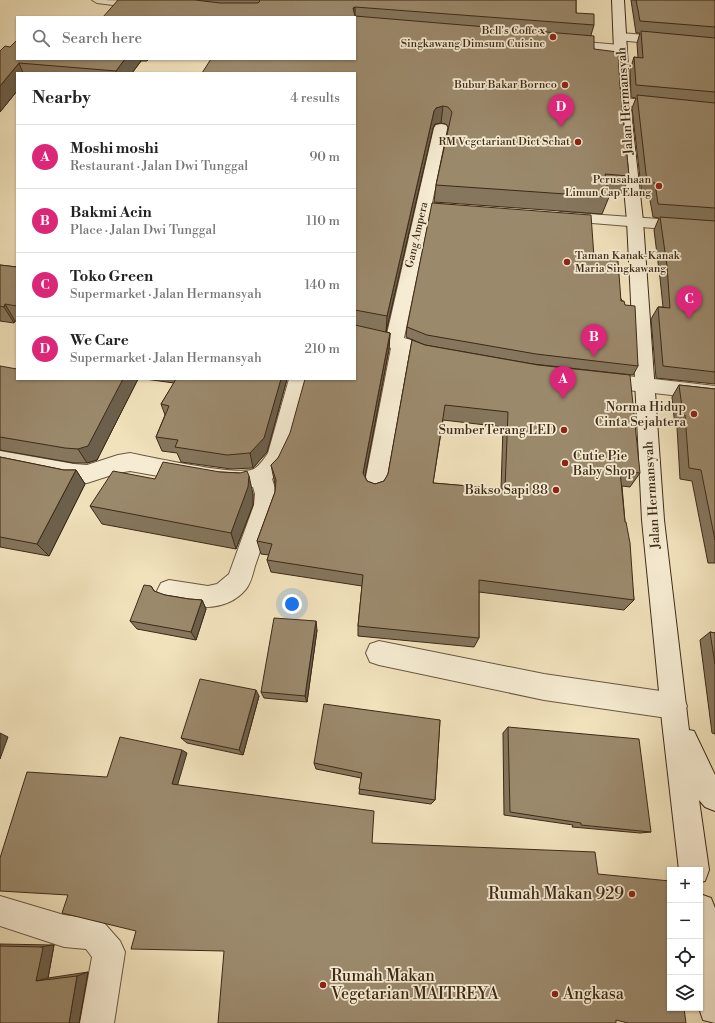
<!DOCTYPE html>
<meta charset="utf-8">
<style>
body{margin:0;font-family:"Libre Bodoni",serif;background:#f2f2f2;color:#222}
.controls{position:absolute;right:12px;bottom:12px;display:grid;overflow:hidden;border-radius:0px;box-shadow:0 1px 3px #0004}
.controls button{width:36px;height:36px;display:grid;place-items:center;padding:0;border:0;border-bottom:1px solid #e0e0e0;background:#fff;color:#222;font:20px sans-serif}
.you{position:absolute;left:292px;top:604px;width:14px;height:14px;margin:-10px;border:3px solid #fff;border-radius:50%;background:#1a73e8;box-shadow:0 0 0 6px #1a73e833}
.badge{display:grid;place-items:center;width:26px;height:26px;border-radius:50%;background:#db2777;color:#fff;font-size:13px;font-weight:700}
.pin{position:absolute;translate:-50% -33px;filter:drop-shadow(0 1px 2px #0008)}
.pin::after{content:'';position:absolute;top:21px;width:14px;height:12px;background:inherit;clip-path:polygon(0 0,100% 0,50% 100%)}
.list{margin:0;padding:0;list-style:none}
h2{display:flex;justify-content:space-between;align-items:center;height:52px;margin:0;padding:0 16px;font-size:17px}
h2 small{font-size:13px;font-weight:400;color:#767676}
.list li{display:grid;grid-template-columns:26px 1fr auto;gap:12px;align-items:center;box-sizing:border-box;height:64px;padding:0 16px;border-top:1px solid #e0e0e0}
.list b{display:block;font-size:15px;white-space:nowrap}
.list p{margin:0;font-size:13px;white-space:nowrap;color:#767676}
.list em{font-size:13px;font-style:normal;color:#767676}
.icon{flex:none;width:22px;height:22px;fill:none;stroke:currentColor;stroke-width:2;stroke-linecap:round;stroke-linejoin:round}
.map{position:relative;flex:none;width:715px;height:1023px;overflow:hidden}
.search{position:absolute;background:#fff;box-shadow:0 1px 3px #0004;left:16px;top:16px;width:340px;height:44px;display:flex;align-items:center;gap:10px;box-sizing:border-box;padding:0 14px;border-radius:0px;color:#767676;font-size:15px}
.panel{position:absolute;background:#fff;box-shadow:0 1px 3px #0004;left:16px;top:72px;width:340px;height:308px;border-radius:0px}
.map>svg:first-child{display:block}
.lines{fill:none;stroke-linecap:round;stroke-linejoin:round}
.street-casing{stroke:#6a5740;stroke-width:2}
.secondary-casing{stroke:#3d2916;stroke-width:2}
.street{fill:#f6ecd3;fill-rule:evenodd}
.secondary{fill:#f6ecd3;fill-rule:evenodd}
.wall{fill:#85765d;stroke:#3d2916;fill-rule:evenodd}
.shaded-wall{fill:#6c604c;stroke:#3d2916}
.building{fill:#9b896c;stroke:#3d2916;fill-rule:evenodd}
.poi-dot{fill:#8f2418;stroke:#f6ecd3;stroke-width:1.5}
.labels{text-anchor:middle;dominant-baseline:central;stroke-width:3.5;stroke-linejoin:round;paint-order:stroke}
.far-poi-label{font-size:11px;fill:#3d2916;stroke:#f6ecd3;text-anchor:end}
.far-street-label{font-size:11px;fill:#3d2916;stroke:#f6ecd3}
.street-label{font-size:13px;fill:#3d2916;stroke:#f6ecd3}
.poi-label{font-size:13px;fill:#3d2916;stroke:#f6ecd3;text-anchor:end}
.near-poi-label{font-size:16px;fill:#3d2916;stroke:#f6ecd3;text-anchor:start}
</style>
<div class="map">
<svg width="715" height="1023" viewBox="0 0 715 1023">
<rect width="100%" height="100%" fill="#f1e2bc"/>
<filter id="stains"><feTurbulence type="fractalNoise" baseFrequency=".005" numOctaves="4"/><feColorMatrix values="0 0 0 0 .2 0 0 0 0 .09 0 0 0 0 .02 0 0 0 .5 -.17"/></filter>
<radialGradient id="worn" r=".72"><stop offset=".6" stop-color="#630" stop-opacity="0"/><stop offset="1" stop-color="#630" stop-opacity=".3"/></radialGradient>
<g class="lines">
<g class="street-casing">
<path id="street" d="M92,0C103,0 144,0 151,6L145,9L97,3Z
M621,33L715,41V49L617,40L615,37L617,34Z
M563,40L620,45L624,46L626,49L624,52L620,53L559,47L557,44L559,41Z
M623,98L715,107V115L618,105L616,102L618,99Z
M441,124L446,125L448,128L432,203L465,207L468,210L465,213L460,215L430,212L404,338L446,350L448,355L446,360L439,362L409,354L386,487L383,493L375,496L367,493L364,487L391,348L355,340V328L387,334L434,128L436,125Z
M561,212L715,223V233L555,220L553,217L555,214Z
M601,373L715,386V400L601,387L594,385L591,380L594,375Z
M289,379H309C301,406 292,462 272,479L277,494L276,505C269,525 262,546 255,566C253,573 251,583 246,589C226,614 187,609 161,599L157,591L161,583L169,580L208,586L217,584L229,574L254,505L255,494L253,487L245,489L226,488L130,471L118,473L87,483L74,482L0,467V451L74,464L87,465L118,455L130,453C151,457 239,477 254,469C260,465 264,459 268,453Z
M379,641L544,674L674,693L683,697L687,706L683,715L674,719L544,700L379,665L370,662L366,653L370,644Z
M0,896L64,915L94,919L105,924L120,941L125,952L114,1023H80L92,957L86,949L64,947L0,926Z"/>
</g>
<g class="secondary-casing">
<path id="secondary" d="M612,0H624L630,102L643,221L664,520L688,722L689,730L694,731L715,775V811L705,807L699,800L709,870L705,881L700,882V870H679L662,722L642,520L627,221L616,102Z
M700,894L711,898L715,908V1023L703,1020L699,1008H700Z"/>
</g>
<use href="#street" class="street"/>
<use href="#secondary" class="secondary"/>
</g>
<path class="wall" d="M118,0H576V13L594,25L591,35L594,49L620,86L629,176L623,193L608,192L609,197L602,214L434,202L436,185L448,127L446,124L441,123L435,124L433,128L386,332L390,333L389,349L365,476L367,481L375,484L384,481L388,474L412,340L640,473L630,487L622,486L625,522L634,600L624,610L479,592V638L474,647L358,636V626L362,586L271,572L267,560L269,555L261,554L257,541L275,492V484L271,465L355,379V17ZM443,420L503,427L501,489L433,483Z
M631,0H715V384L656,378L651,319L658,307H663L660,278L654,230L659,218L653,217L649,195H642L632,108L636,98L631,97L630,70L634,57L638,58L637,43L640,33H636Z
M0,51L17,59H149L147,61H141L132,73H17V91L0,112Z
M594,257L625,305L638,366L633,375L533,364L425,345L406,337L407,327Z
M0,265L17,267V321H15L14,323L0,321Z
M0,366L17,379H138L97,460L87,463H74L0,450Z
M145,379H287L267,452L253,468L231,469L181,462L177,453L162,451L156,437L165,415L161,404L174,383Z
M679,385L715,389V563H708L692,481L680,479L677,427L675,426L672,397Z
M0,457L64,470H76L85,484L49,556L0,547Z
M220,472L240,473L253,494V505L236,549L102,524L90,506L155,479Z
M151,586L155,592L165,595L189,599L202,600L206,609L196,640L137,629L130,621Z
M317,630L307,702L264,698L261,692Z
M710,632L715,633V734L712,733L700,640Z
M259,696L243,755L187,743L181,738Z
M440,720L435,800L431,804L359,794L361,778L316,769L314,763Z
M508,727L651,832L640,833L572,827L573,825L504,815L503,733Z
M0,944L52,945H54L48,978L88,972L79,1023H0Z"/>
<path class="shaded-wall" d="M355,7V23L353,8Z
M125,59H140L141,61L132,73H117L116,71Z
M19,63L23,73H17V91L0,112V86Z
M443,106L441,123L435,124L433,128L386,332L387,316L434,111L436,108Z
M5,304L15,321L14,323L4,307Z
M390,333L389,349L363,487V473Z
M123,379H138L97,460L87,463L78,449Z
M281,379H287L267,452L253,468L250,453Z
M76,470L85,484L49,556L37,544Z
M249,476L253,494V505L236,549L231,533Z
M202,600L206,609L196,640L191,632Z
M316,621L317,630L307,702L305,696Z
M256,690L259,696L243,755L239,750Z
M0,733L8,737L0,759Z
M182,750L187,753L177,787L172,784Z
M52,945H54L48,978L36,981L41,947Z
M88,972L79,1023H69L77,976Z"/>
<path class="building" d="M118,0H195L220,3H258L260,1L259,0H576V13L594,14V25L355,7L353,8L355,16L594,36V49L618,52L620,86L629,176L605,174L609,197L436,185L452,112L448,107L443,106L436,108L434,111L387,316L355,310V73H202L211,59H355V17H103Z
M636,0H715V27L640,21Z
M641,31L715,38V92L636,85L634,57L643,58Z
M17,40V59H125L116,71L19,63L0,86V51L5,46L10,47Z
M637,95L715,103V208L658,204L655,183L647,182Z
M432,203L591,215L594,257L618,261L621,301H624L625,305L635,306L638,366L536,354L427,335L407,327Z
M660,217L715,221V372L663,366L658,307L670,308L667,266Z
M0,265L17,267V306L5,304L4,307L0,306Z
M355,325L390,333L363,473L367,481L375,484L384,481L388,474L412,340L425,345L538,365L630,375L640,473L620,471L625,522H626L630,543L634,600L479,580V638L358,626L363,575L267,560L272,544L257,541L275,492L276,480L271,465L278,458L290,433L305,379H355ZM445,405L508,412L505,489L433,483Z
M0,366L17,369V379H123L88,446L78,449L65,448L0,437Z
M176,379H281L264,438L250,453L227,455L175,447L178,440L156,437L169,406L161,404Z
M679,385L715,389V540L701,470L689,468L685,415H683Z
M0,457L64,470H76L37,544L0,537Z
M163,462L220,472L240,473L247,471L249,476L248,487L231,533L90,506L113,471L155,479Z
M144,585L151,586L154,591L165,595L189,599L202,600L191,632L130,621Z
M274,618L316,621L305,696L261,692Z
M710,632L715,633V664Z
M200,679L256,690L239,750L181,738Z
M324,704L440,720L435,800L359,789L362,773L314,763Z
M508,727L639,739L651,832L581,825V823L510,812Z
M120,737L182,750L172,784L374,811L372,843L595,852L598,874L670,881V1008H684L686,1023H628L616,1020V1023H218L224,951L131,949L136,931L62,913L68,895L0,891V858L27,772L107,777Z
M0,946L41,947L43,948L36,981L77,976L69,1023H0Z"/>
<g class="poi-dot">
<circle cx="553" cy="37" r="4"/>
<circle cx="565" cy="85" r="4"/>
<circle cx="578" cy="142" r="4"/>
<circle cx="659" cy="186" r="4"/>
<circle cx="567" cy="262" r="4"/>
<circle cx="694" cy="414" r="4"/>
<circle cx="564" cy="430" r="4"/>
<circle cx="565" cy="463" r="4"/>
<circle cx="556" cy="490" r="4"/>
<circle cx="632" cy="894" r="4"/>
<circle cx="323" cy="985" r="4"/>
<circle cx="555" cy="994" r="4"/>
</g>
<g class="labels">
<g class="far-poi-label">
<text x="545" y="31">Bell's Coffe x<tspan x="545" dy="13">Singkawang Dimsum Cuisine</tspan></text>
<text x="557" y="85">Bubur Bakar Borneo</text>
<text x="570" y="142">RM Vegetariant Diet Sehat</text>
<text x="651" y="180">Perusahaan<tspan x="651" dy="13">Limun Cap Elang</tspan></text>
<text x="575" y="256" text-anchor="start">Taman Kanak-Kanak<tspan x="575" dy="13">Maria Singkawang</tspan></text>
</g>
<g class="far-street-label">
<text transform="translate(417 235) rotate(-77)">Gang Ampera</text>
</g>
<g class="street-label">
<text transform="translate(625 101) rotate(-94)">Jalan Hermansyah</text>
<text transform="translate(652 495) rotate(-94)">Jalan Hermansyah</text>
</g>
<g class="poi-label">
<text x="686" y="407">Norma Hidup<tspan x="686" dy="15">Cinta Sejahtera</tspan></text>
<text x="556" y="430">SumberTerang LED</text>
<text x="573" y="456" text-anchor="start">Cutie Pie<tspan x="573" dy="15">Baby Shop</tspan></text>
<text x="548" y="490">Bakso Sapi 88</text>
</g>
<g class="near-poi-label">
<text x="624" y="894" text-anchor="end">Rumah Makan 929</text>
<text x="331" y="976">Rumah Makan<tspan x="331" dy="18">Vegetarian MAITREYA</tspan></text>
<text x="563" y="994">Angkasa</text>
</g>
</g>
<rect width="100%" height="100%" filter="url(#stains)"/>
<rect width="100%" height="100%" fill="url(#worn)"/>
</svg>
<div class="controls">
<button>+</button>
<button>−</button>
<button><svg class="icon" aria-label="locate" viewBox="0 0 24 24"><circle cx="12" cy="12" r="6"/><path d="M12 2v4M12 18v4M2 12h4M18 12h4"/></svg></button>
<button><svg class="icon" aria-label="layers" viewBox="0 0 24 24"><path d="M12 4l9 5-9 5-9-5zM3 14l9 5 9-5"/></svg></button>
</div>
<div class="you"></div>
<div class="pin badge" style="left:563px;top:399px">A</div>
<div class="pin badge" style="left:594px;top:357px">B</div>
<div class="pin badge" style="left:689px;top:319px">C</div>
<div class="pin badge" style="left:561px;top:127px">D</div>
<div class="search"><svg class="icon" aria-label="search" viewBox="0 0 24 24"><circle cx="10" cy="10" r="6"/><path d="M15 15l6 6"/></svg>Search here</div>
<section class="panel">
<h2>Nearby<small>4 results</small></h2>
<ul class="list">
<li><span class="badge">A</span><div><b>Moshi moshi</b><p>Restaurant · Jalan Dwi Tunggal</p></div><em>90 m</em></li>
<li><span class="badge">B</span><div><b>Bakmi Acin</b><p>Place · Jalan Dwi Tunggal</p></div><em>110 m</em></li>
<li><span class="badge">C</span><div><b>Toko Green</b><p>Supermarket · Jalan Hermansyah</p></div><em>140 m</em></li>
<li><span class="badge">D</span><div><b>We Care</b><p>Supermarket · Jalan Hermansyah</p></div><em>210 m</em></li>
</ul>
</section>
</div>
